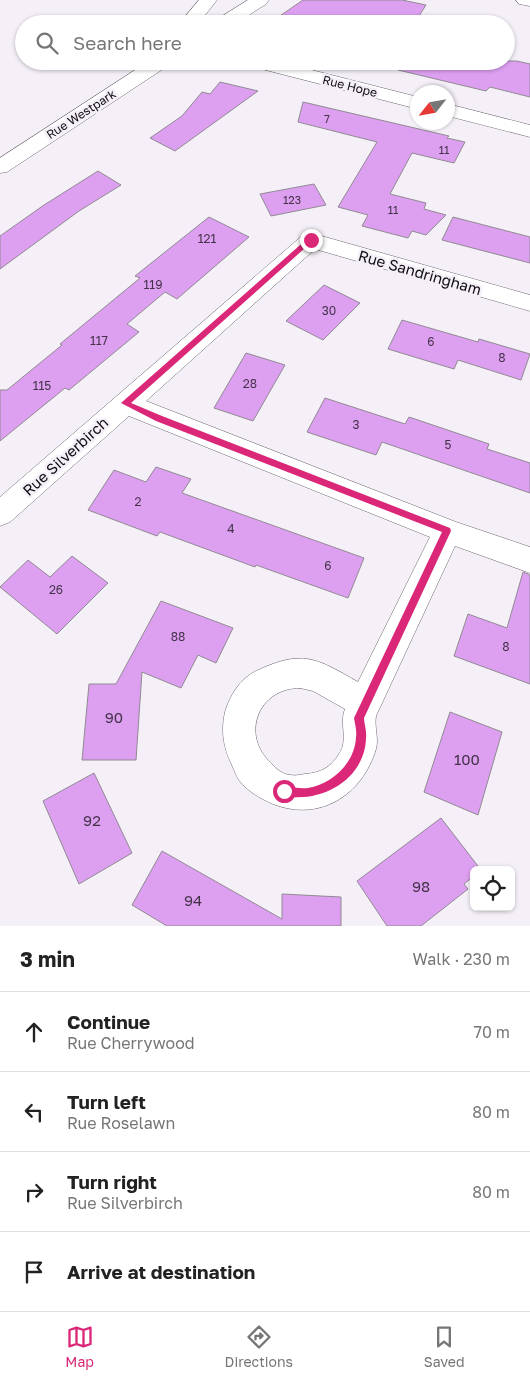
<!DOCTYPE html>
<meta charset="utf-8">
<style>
body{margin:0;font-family:"Golos Text",sans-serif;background:#f6f6f6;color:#222}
.controls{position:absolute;right:15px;bottom:15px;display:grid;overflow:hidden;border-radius:8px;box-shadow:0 1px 4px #0004}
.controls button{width:45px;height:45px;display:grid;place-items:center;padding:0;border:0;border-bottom:1px solid #e0e0e0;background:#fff;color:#222;font:25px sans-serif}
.compass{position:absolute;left:410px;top:85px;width:45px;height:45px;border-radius:50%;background:#fff;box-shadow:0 1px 4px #0004;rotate:239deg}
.stop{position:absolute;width:15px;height:15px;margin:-11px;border:4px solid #db2777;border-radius:50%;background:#fff}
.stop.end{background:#db2777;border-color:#fff;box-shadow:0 1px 5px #0008}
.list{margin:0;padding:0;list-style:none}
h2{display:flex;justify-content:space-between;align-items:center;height:65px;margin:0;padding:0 20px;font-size:21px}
h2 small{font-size:16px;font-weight:400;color:#767676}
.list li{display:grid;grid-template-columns:32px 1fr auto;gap:15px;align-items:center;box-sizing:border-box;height:80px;padding:0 20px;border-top:1px solid #e0e0e0}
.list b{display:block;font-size:19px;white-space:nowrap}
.list p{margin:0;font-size:16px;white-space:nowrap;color:#767676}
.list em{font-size:16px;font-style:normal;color:#767676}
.icon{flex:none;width:28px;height:28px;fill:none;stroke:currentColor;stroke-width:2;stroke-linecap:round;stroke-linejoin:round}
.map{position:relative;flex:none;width:530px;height:926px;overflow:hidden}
.search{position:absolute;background:#fff;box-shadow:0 1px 4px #0004;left:15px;right:15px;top:15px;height:55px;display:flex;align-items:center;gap:12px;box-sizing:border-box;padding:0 18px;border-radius:28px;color:#767676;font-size:19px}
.sheet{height:385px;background:#fff}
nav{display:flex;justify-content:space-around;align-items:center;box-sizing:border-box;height:70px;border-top:1px solid #e0e0e0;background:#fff;font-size:14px;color:#767676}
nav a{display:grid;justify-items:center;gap:2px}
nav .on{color:#db2777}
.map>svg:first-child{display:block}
.building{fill:#dda0f1;stroke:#908a92}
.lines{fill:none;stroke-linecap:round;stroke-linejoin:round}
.minor-casing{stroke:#6d686f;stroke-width:1}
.minor{fill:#fff;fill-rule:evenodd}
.route{fill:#db2777}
.labels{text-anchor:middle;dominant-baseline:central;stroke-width:5;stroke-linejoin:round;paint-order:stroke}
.far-number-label{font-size:11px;fill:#443249}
.far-street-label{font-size:12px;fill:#110e11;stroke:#f5eff8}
.number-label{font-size:12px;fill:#443249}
.street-label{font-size:15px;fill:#110e11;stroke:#f5eff8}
.near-number-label{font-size:15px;fill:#443249}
</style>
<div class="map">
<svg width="530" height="926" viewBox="0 0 530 926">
<rect width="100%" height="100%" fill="#f5eff8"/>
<path class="building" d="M303,0H402L426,5L414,24H289L274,20Z
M399,61H517L530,64V97L490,87L486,91L398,70Z
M220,82L258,91L175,151L150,138L182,116L202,92L210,94Z
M303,102L449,136L447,138L465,142L454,163L412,153L390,194L426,203L424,209L446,215L426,235L412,231L408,238L362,226L368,215L338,207L377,142L298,122Z
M98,171L121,185L79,211L0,269V236L44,205Z
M314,184L326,205L271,216L260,194Z
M209,217L249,237L177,299L165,292L127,324L139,332L69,390L65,388L0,441V390H7L62,345L60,344L140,278L135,276Z
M453,217L530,237V263L442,240Z
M324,285L360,303L323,340L286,321Z
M402,320L478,342L479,339L530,354L521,380L458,360L454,369L388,349Z
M246,353L285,365L253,421L214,408Z
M325,398L405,424L409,417L489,444L487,449L530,463V493L382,442L376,455L307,432Z
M156,467L191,479L182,493L364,558L348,598L256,565L255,567L160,532L157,536L88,510L114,470L146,482Z
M72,556L108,583L57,634L0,587L28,560L50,577Z
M523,572L530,575V684L454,656L468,614L507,628Z
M161,601L233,628L216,663L198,655L181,688L142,672L136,760H82L89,684H116Z
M450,712L502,732L478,815L424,792Z
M94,773L132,853L79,884L43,801Z
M441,818L481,870H474V876L464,884L468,889L421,926H387L357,881Z
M162,851L282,919V894L341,897V926H167L132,905Z"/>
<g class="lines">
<g class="minor-casing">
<path id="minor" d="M199,0H217L198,24H179Z
M248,0H269L266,4L235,24H213L216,20Z
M516,0H530V6L519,4Z
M149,61H171L169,65L7,172L0,173V158Z
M244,61H276L418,97V109L246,65Z
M448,104L530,125V137L448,116Z
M311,233L530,295V311L315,249L146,401L456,522L530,547V573L455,546L376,716C374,727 379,738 376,749C362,796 319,822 273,804C260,798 248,792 239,780C236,776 234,769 231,763C223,746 221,730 225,712C230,695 240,679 256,671C303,649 316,658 358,682L430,537L129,416L10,522L0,526V497L303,235ZM300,688L313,691L345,709C339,724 349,740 339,754C331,767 321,773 305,774C300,775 295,776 290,775C282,774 276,769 271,763C240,735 258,688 300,688Z"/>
</g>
<use href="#minor" class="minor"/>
</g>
<path class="route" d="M308,238L314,240L131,403L162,416L450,528L451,531L364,718C364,724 367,731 366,738C365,776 328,800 292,797C286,796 282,797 279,791L284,786C292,787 301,789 308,788C332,784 355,763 356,737C357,731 355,724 354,718L442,532L156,421L121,403Z"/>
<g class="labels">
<g class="far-number-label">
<text x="327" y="118">7</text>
<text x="444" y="149">11</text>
<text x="292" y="199">123</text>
<text x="393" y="209">11</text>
</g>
<g class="far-street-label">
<text transform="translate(350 86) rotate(14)">Rue Hope</text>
<text transform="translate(81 114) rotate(-33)">Rue Westpark</text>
</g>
<g class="number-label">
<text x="207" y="238">121</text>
<text x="153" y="284">119</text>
<text x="329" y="310">30</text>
<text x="99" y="340">117</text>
<text x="431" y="341">6</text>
<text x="502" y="357">8</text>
<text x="250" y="383">28</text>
<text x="42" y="385">115</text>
<text x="356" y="424">3</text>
<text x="448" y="444">5</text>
<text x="138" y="501">2</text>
<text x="231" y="528">4</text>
<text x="328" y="565">6</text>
<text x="56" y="589">26</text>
<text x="178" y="636">88</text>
<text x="506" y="646">8</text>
</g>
<g class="street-label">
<text transform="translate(420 272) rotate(16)">Rue Sandringham</text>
<text transform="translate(65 456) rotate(-42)">Rue Silverbirch</text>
</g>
<g class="near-number-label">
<text x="114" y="717">90</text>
<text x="467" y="759">100</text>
<text x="92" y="820">92</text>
<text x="421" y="886">98</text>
<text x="193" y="900">94</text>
</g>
</g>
</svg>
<div class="controls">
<button><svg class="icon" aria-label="locate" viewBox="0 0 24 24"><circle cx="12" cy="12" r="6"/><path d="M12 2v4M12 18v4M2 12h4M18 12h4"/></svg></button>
</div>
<svg class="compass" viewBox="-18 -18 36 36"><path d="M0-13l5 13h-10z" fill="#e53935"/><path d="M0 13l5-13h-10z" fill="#767676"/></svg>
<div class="stop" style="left:284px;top:791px"></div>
<div class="stop end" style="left:311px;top:240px"></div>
<div class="search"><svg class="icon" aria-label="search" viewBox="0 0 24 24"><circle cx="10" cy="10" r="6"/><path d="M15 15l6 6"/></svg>Search here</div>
</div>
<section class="sheet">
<h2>3 min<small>Walk · 230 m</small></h2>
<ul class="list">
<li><svg class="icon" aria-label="ahead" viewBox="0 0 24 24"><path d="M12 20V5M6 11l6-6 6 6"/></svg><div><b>Continue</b><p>Rue Cherrywood</p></div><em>70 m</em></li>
<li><svg class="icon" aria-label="left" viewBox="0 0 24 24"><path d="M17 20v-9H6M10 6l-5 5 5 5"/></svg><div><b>Turn left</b><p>Rue Roselawn</p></div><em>80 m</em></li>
<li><svg class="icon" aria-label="right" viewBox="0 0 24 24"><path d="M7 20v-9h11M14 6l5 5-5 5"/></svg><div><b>Turn right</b><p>Rue Silverbirch</p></div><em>80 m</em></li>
<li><svg class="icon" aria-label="arrive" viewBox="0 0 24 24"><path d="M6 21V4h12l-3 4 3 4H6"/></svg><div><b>Arrive at destination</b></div></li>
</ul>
</section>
<nav>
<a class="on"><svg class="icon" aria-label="map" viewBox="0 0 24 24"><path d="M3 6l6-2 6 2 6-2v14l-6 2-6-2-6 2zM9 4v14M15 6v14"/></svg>Map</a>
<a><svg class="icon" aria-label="directions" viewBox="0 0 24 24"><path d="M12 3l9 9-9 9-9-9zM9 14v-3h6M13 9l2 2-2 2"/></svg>Directions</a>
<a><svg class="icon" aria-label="saved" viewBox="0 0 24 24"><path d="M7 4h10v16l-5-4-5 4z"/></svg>Saved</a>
</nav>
